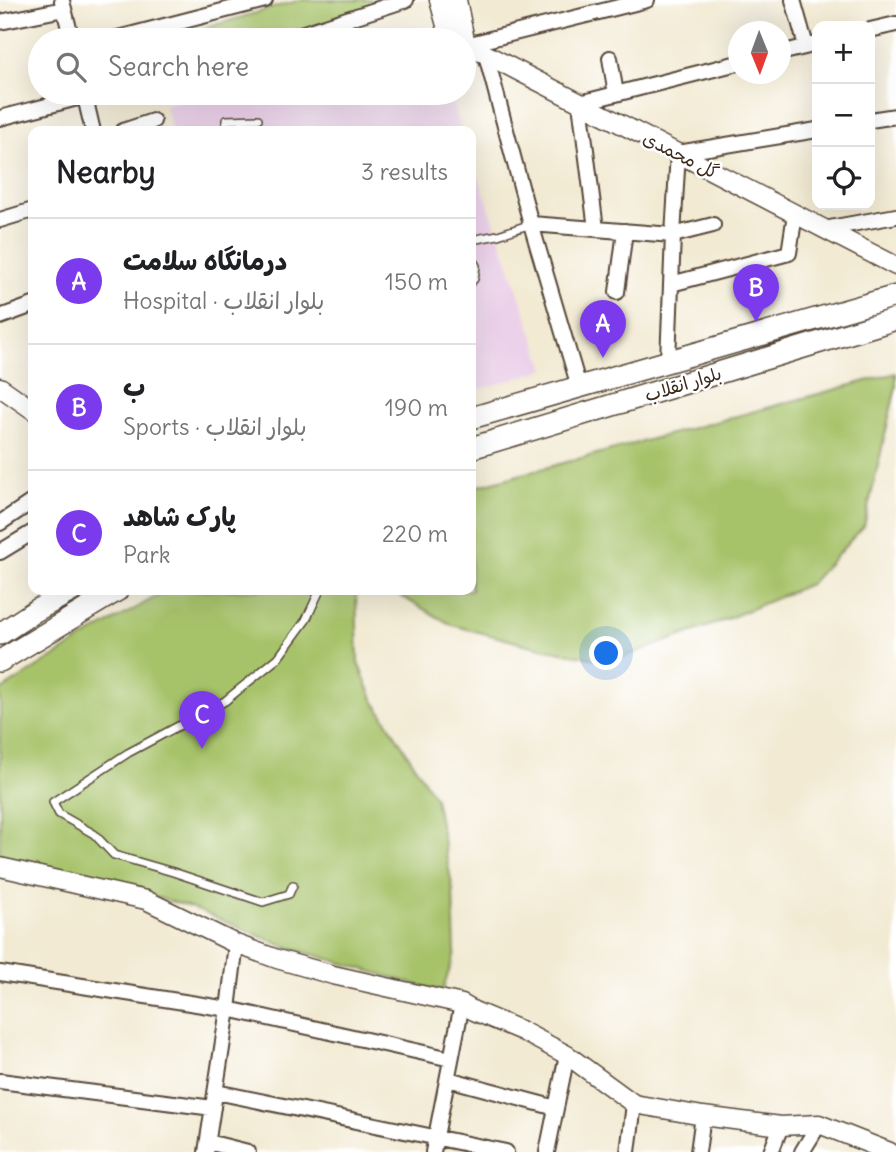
<!DOCTYPE html>
<meta charset="utf-8">
<style>
body{margin:0;font-family:Delius,"Playpen Sans Arabic",sans-serif;background:#f2f2f2;color:#202124}
.controls{position:absolute;right:21px;top:21px;display:grid;overflow:hidden;border-radius:14px;box-shadow:0 7px 28px #0002}
.controls button{width:63px;height:63px;display:grid;place-items:center;padding:0;border:0;border-bottom:2px solid #e0e0e0;background:#fff;color:#202124;font:35px sans-serif}
.compass{position:absolute;left:728px;top:21px;width:63px;height:63px;border-radius:50%;background:#fff;box-shadow:0 7px 28px #0002;rotate:179deg}
.you{position:absolute;left:607px;top:654px;width:24px;height:24px;margin:-18px;border:5px solid #fff;border-radius:50%;background:#1a73e8;box-shadow:0 0 0 10px #1a73e833}
.badge{display:grid;place-items:center;width:46px;height:46px;border-radius:50%;background:#7c3aed;color:#fff;font-size:23px;font-weight:700}
.pin{position:absolute;translate:-50% -58px;filter:drop-shadow(0 2px 4px #0008)}
.pin::after{content:'';position:absolute;top:37px;width:24px;height:21px;background:inherit;clip-path:polygon(0 0,100% 0,50% 100%)}
.list{margin:0;padding:0;list-style:none}
h2{display:flex;justify-content:space-between;align-items:center;height:91px;margin:0;padding:0 28px;font-size:30px}
h2 small{font-size:23px;font-weight:400;color:#757577}
.list li{display:grid;grid-template-columns:46px 1fr auto;gap:21px;align-items:center;box-sizing:border-box;height:126px;padding:0 28px;border-top:2px solid #e0e0e0}
.list b{display:block;font-size:26px;white-space:nowrap}
.list p{margin:0;font-size:23px;white-space:nowrap;color:#757577}
.list em{font-size:23px;font-style:normal;color:#757577}
.icon{flex:none;width:38px;height:38px;fill:none;stroke:currentColor;stroke-width:2;stroke-linecap:round;stroke-linejoin:round}
.map{position:relative;flex:none;width:896px;height:1152px;overflow:hidden}
.search{position:absolute;background:#fff;box-shadow:0 7px 28px #0002;left:28px;top:28px;width:448px;height:77px;display:flex;align-items:center;gap:18px;box-sizing:border-box;padding:0 24px;border-radius:38px;color:#757577;font-size:26px}
.panel{position:absolute;background:#fff;box-shadow:0 7px 28px #0002;left:28px;top:126px;width:448px;height:469px;border-radius:14px}
.map>svg:first-child{display:block}
.built{fill:#ecd1ea}
.green{fill:#a7c36a;stroke:#717644;stroke-width:2}
.lines{fill:none;stroke-linecap:round;stroke-linejoin:round}
.service-casing{stroke:#564739;stroke-width:10}
.minor-casing{stroke:#564739;stroke-width:18}
.tertiary-casing{stroke:#564739;stroke-width:21}
.primary-casing{stroke:#564739;stroke-width:24}
.service{stroke:#fff;stroke-width:7}
.minor{stroke:#fff;stroke-width:14}
.tertiary{stroke:#fff;stroke-width:18}
.primary{stroke:#fff;stroke-width:21}
.labels{text-anchor:middle;dominant-baseline:central;stroke-width:5;stroke-linejoin:round;paint-order:stroke}
.street-label{font-size:18px;fill:#3b2a1e;stroke:#fff}
</style>
<div class="map">
<svg width="896" height="1152" viewBox="0 0 896 1152">
<rect width="100%" height="100%" fill="#fff"/>
<filter id="ink" filterUnits="userSpaceOnUse"><feTurbulence type="fractalNoise" baseFrequency=".0143" numOctaves="2"/><feDisplacementMap in="SourceGraphic" scale="14" xChannelSelector="R" yChannelSelector="G"/><feConvolveMatrix kernelMatrix="1 2 1 2 8 2 1 2 1" color-interpolation-filters="sRGB"/></filter>
<filter id="wash" filterUnits="userSpaceOnUse"><feTurbulence type="fractalNoise" baseFrequency=".00686" numOctaves="4" result="noise"/><feDisplacementMap in="SourceGraphic" scale="28" xChannelSelector="R" yChannelSelector="G"/><feGaussianBlur stdDeviation="1.57" result="paint"/><feColorMatrix in="noise" values="0 0 0 0 0 0 0 0 0 0 0 0 0 0 0 0 0 1.4 0 .05"/><feComposite in="paint" operator="in"/></filter>
<g filter="url(#wash)">
<rect width="100%" height="100%" fill="#f2ead3"/>
<path class="built" d="M211,93H449L462,131H172L165,106Z
M471,155L545,369L471,392Z"/>
<path class="green" d="M300,0H393L277,40H188L184,34Z
M896,373V387L864,526L810,584L720,622L610,662L528,645L452,625L390,590H471V488Z
M168,590H356L358,663L373,699L435,798L453,890L455,953L442,992L284,946L190,907L96,880L14,862L0,854V691L87,636Z"/>
</g>
<g filter="url(#ink)">
<g class="lines">
<g class="service-casing">
<path id="service" d="M226,131V120L258,119
M471,240L498,235L531,224
M471,257L476,266L474,279L471,282
M293,885L289,894L263,902L173,872L114,855L94,834L59,814L53,802L128,753L225,701L278,658L306,620L320,590"/>
</g>
<g class="minor-casing">
<path id="minor" d="M793,0L806,46
M62,1L72,40
M0,22L64,9
M870,30L896,24
M110,40L265,0
M282,40L406,0
M466,45L647,0
M780,53L817,44
M486,55L531,224L579,387
M610,58L616,94
M84,93L93,131
M0,118L97,93
M870,120L896,116
M123,131L153,121
M0,220L33,210
M531,224L673,235L713,225
M596,229L580,103L738,63
M824,229L896,216
M671,284L789,253L795,214
M617,292L625,231
M0,317L33,305
M668,361L673,235L678,153L817,130
M0,523L33,501
M0,552L33,532
M0,973L228,1009L451,1059
M448,1079L556,1108
M0,1081L213,1108
M216,1092L506,1152
M208,1142L248,1152
M206,1152L228,1009L236,944
M433,1152L462,1004
M547,1152L567,1055
M628,1152L634,1104
M698,1152L703,1116
M771,1152L781,1126
M802,1152L819,1124"/>
</g>
<g class="tertiary-casing">
<path id="tertiary" d="M439,0L447,29L460,40
M457,0L466,45
M464,43L896,266
M0,387L33,410
M0,867L146,900L236,944L277,959L333,975L462,1004L474,1011L522,1031L567,1055L634,1104L703,1116L781,1126L819,1124L890,1152"/>
</g>
<g class="primary-casing">
<path id="primary" d="M471,418L896,296
M471,448L896,319
M0,634L35,611L73,590
M0,661L118,590"/>
</g>
<use href="#service" class="service"/>
<use href="#minor" class="minor"/>
<use href="#tertiary" class="tertiary"/>
<use href="#primary" class="primary"/>
</g>
</g>
<g class="labels">
<g class="street-label">
<text transform="translate(681 155) rotate(27)">گل محمدی</text>
<text transform="translate(683 384) rotate(-17)">بلوار انقلاب</text>
</g>
</g>
</svg>
<div class="controls">
<button>+</button>
<button>−</button>
<button><svg class="icon" aria-label="locate" viewBox="0 0 24 24"><circle cx="12" cy="12" r="6"/><path d="M12 2v4M12 18v4M2 12h4M18 12h4"/></svg></button>
</div>
<svg class="compass" viewBox="-18 -18 36 36"><path d="M0-13l5 13h-10z" fill="#e53935"/><path d="M0 13l5-13h-10z" fill="#757577"/></svg>
<div class="you"></div>
<div class="pin badge" style="left:603px;top:358px">A</div>
<div class="pin badge" style="left:756px;top:322px">B</div>
<div class="pin badge" style="left:202px;top:749px">C</div>
<div class="search"><svg class="icon" aria-label="search" viewBox="0 0 24 24"><circle cx="10" cy="10" r="6"/><path d="M15 15l6 6"/></svg>Search here</div>
<section class="panel">
<h2>Nearby<small>3 results</small></h2>
<ul class="list">
<li><span class="badge">A</span><div><b>درمانگاه سلامت</b><p>Hospital · بلوار انقلاب</p></div><em>150 m</em></li>
<li><span class="badge">B</span><div><b>ب</b><p>Sports · بلوار انقلاب</p></div><em>190 m</em></li>
<li><span class="badge">C</span><div><b>پارک شاهد</b><p>Park</p></div><em>220 m</em></li>
</ul>
</section>
</div>
